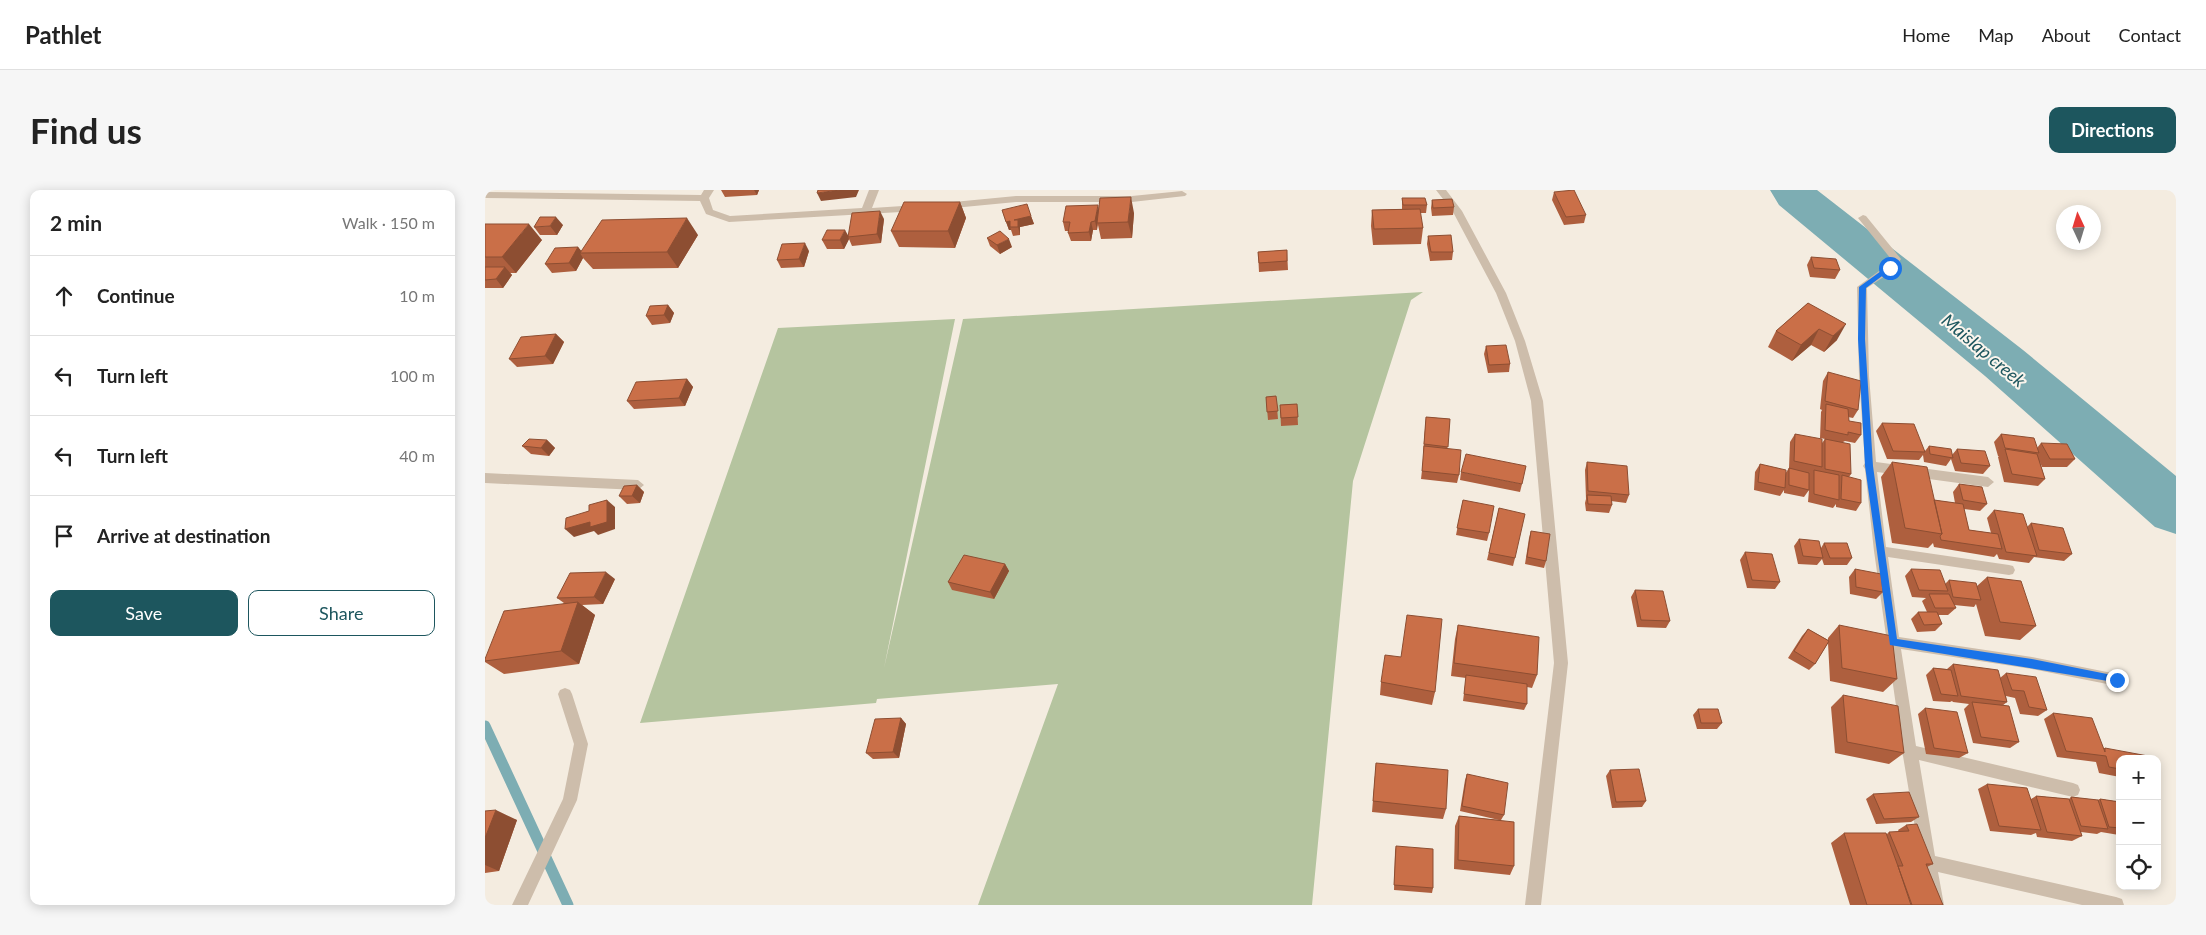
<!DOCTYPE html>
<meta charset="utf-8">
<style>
body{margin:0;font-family:Lato,sans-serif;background:#f6f6f6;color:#222}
.controls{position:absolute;right:15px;bottom:15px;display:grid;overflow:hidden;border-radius:10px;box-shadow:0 2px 12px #0003}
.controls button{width:45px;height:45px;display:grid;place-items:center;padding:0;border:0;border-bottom:1px solid #e0e0e0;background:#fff;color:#222;font:25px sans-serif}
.compass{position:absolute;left:1571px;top:15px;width:45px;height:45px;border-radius:50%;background:#fff;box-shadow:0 2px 12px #0003;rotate:356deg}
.stop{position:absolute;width:15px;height:15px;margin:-11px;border:4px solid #1a73e8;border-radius:50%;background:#fff}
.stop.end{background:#1a73e8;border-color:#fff;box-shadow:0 1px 5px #0008}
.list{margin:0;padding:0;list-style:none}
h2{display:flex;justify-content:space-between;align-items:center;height:65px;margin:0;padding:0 20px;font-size:21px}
h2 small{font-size:16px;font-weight:400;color:#767676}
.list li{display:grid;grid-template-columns:32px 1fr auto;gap:15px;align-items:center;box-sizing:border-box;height:80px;padding:0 20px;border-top:1px solid #e0e0e0}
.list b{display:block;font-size:19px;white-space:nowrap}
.list em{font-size:16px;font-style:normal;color:#767676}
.actions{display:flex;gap:10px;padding:15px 20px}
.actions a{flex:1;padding:11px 0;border:1px solid #1d565e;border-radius:10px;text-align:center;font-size:18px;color:#1d565e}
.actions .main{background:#1d565e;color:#fff}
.icon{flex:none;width:28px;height:28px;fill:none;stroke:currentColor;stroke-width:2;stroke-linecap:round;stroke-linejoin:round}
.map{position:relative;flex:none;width:1691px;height:715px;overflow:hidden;border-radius:10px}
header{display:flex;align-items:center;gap:30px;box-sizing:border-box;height:70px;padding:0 25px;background:#fff;border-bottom:1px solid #e0e0e0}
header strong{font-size:24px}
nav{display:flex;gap:28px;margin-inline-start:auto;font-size:18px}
.intro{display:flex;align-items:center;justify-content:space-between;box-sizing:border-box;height:120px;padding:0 30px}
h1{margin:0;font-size:35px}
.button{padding:12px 22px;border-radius:10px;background:#1d565e;color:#fff;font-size:18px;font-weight:700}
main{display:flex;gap:30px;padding:0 30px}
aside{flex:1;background:#fff;border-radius:10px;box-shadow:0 2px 12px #0003}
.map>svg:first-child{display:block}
.green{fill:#b5c49f}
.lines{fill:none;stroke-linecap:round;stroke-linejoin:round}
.stream{stroke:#7dadb3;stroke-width:11}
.river{fill:#7dadb3;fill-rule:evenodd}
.street{fill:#cdbdab;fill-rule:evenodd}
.wall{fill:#ae5f3e}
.shaded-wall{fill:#8d4e32}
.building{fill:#ca6f48;stroke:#8d4e32}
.route{fill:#1a73e8}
.labels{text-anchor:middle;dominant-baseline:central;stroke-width:4;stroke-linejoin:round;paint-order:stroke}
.water-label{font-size:18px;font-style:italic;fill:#1d565e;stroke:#fbf5ed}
</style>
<header>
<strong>Pathlet</strong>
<nav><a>Home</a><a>Map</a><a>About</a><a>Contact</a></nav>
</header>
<div class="intro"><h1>Find us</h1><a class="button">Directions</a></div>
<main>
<aside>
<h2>2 min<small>Walk · 150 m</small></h2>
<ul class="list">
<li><svg class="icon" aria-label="ahead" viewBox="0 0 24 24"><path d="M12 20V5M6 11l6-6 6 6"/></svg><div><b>Continue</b></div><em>10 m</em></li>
<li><svg class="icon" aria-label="left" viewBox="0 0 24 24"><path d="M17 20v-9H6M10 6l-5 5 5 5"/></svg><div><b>Turn left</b></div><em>100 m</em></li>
<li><svg class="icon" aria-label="left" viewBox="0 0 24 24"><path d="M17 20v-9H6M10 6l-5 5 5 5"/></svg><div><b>Turn left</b></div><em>40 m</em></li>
<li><svg class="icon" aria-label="arrive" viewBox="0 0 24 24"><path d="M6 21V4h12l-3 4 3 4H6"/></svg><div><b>Arrive at destination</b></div></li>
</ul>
<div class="actions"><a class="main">Save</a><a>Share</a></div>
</aside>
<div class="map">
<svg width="1691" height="715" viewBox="0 0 1691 715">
<rect width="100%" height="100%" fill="#f4ece0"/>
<path class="green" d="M938,102L926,110L868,291L827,715H493L573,494L392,509L391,513L155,533L293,138L470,129L399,478L478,129Z"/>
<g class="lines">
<path class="stream" d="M0,536L83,715"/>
<path class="river" d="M1285,0H1332L1538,160L1691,286V344L1670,337L1500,186L1294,15Z"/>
<path class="street" d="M219,0H229L224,8L228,20L245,26L377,18L384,0H394L387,18L433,15L438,18L433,21L244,32L221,24L215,11L0,8V2L216,5Z
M951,0H961L977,21L1021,103L1040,151L1058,211L1083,473L1056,715H1040L1069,473L1046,211L1030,151L1011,103L968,22Z
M697,1L702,4L700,6L647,12H531L458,19L453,16L458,13L531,6H647Z
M1378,25L1381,26L1416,69L1409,80L1382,98L1384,186L1391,272L1503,287L1509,292L1503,297L1392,282L1401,357L1524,375L1528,376L1530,380L1528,384L1524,385L1403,367L1414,447L1547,467L1632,484L1637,486L1639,490L1637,494L1632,496L1547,479L1416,459L1431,556L1588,593L1593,595L1595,600L1593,605L1588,607L1434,570L1450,666L1631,707L1637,709L1639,715H1597L1453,682L1459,715H1443L1418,566L1416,561L1417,558L1389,361L1380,279L1378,276L1380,273L1374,186L1372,97L1401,76L1406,69L1373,28Z
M0,283L153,290L159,295L153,300L0,293Z
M80,498L85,500L87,504L103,554L92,610L43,715H27L78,609L89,554L73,504L75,500Z"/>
</g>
<path class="wall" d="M236,0H274L272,5L240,7Z
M1069,2L1101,25L1099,33L1079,35L1067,10Z
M917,8L942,15L941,23H935L938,38L936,54L888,55L886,36L887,20L917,19Z
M947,10L969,17L968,25L947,26L946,18Z
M475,12L481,28L470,58L414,57L406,41Z
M517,20L546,26L549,34L535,37V45L528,46L526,40H524Z
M614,21L649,23L647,48L616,49L613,35L612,40H608L606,51H586L583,43L584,41H580L578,32Z
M399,29L396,53L367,56L364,49L359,59H342L337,50L363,46Z
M0,34L57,50L31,83H25L27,85L18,98H0Z
M78,35L72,45H55L49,37Z
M213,45L193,78L108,79L98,68L91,81L67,83L60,74L93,57L96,61Z
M943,46L968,62L967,70L945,71L942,54Z
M502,48L527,57L515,64L505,56Z
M802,60L803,80L774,82L773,62Z
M324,61L319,77L296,78L292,70Z
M1326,67L1355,80L1350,89L1325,87L1322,75Z
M1323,113L1352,150L1339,162L1326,155L1307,171L1283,157L1291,141Z
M183,115L189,123L185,133L167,135L161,126Z
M71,144L79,152L68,174L32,177L24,169Z
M1001,156L1025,174L1024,182L1003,183L999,164Z
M1343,182L1373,220L1368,228L1363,227L1364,231L1376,245L1370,253L1360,251L1358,252L1366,284L1364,287L1376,313L1371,321L1351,317V314L1348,318L1323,312L1324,300L1319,307L1299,303V300L1295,306L1269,300L1270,282L1275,274L1300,284L1304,278L1305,252L1310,244L1337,253L1340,249L1335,248L1336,222L1337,220L1335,219L1338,191Z
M202,189L208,197L200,216L149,219L142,211Z
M791,206L793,229L783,230L781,207Z
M812,214L813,235L796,236L795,215Z
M941,227L965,229L962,259L974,285L972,293L936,289L939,263L938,262Z
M1397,233L1440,261L1444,256L1467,265L1472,259L1505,276L1498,284L1470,281L1466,269L1461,276L1439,272L1438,265L1434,270L1402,269L1391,241Z
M1516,244L1552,258L1556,253L1590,269L1582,277H1557L1555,272L1560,289L1553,296L1519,292L1513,267L1514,266H1513L1509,252Z
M62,250L70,258L64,266L46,264L37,256Z
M1102,272L1144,305L1141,313L1126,311L1127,315L1124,323L1101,321L1100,313L1101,309L1100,280Z
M1407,272L1449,310L1470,313L1468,302L1474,294L1502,314L1495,321L1479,319L1484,340L1506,343L1502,328L1509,320L1542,337L1546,333L1587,364L1579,371L1549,367L1544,373L1514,369L1512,364L1509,367L1449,357L1448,353L1443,358L1407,353L1396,287Z
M976,282L1037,294L1035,302L975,290Z
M152,295L159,302L155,313L142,314L134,306Z
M978,310L1004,343L1002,351L971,345Z
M1014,318L1030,368L1028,376L1002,370Z
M1046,341L1061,371L1059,378L1040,374L1044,348Z
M1314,349L1336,358L1339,353L1367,368L1362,375H1339L1337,369L1332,375L1313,374L1309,356Z
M1260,362L1295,392L1290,399L1262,398L1255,370Z
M520,374L524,381L509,409L467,400L463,392Z
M1370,379L1398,402L1391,409L1365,404L1364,387Z
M1426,379L1460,394L1464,390L1492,396L1502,387L1551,436L1535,450L1500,446L1491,414L1489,417L1469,415L1471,418L1463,425H1453L1457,434L1450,441L1432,442L1426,429L1433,422H1442L1437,411L1441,408L1427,407L1420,386Z
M130,389L118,414L97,415L110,425L94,474L19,484L0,472V469L79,413L72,408Z
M1150,400L1185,431L1181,438L1152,437L1146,407Z
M973,435L1052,485L1047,498L1042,497V514L1039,520L978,511L981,488L966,486L970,449Z
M1354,435L1412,489L1398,502L1345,491L1343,453L1330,474L1324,480L1303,468L1317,446L1323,439L1343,450V448Z
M916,467L950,502L947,515L895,505L896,492Z
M1468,474L1515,488L1521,483L1562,520L1553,526L1535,524L1530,508L1521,506L1522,512L1517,516L1534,552L1525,558L1488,553L1479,519L1484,514L1468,512L1467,511L1465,512L1448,511L1441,485L1448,478L1462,479Z
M1358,505L1419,563L1404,574L1350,563L1346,517Z
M1440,518L1483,563L1474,568L1441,564L1433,524Z
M1213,519L1237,533L1232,539H1212L1208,525Z
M1568,523L1618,558H1620L1635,569V587L1614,583L1611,572L1572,567L1559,529Z
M416,528L421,534L414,568L388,569L381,563Z
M891,573L961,619L958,629L887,622Z
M1125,580L1161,611L1157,617L1127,618L1121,586Z
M982,584L1019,625L1016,630L1029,676L1025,685L969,679L970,636L974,626L1014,630L975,621L980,590Z
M1502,594L1546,609L1551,606L1584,609L1586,607L1612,610L1615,609L1635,612V644L1634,645L1616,642L1612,644L1596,642L1597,646L1587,651L1552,647L1551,643L1546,645L1505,641L1493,599Z
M1388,604L1434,627L1426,632L1391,634L1381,609Z
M0,621L32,630L14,681L0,683Z
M1421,635L1448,674L1442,677L1458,715H1365L1346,653L1359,643L1402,644L1404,642H1414L1413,640Z
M911,656L948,698L947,703L909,700L910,661Z"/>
<path class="shaded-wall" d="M269,0H274L272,5Z
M355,0H374L371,7L336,11L332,3Z
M646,7L649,23L647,48L643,32Z
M475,12L481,28L470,58L463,41Z
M613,15L615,24L612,33V40L610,31Z
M395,21L399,29L396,53L392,44Z
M546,26L549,34L535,37V45L533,37L529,30Z
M71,27L78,35L72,45L65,36Z
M202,28L213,45L193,78L182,62Z
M525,31V37L526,40H524L521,32Z
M606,32L608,40L606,51L604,42Z
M44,34L57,50L31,83L17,67Z
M360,40L364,47H363L364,49L359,59L355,50Z
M524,49L527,57L515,64L512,55Z
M320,53L324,61L319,77L314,69Z
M93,57L98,63H95L98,68L91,81L84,73Z
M20,77L27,85L18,98L11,89Z
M183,115L189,123L185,133L179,125Z
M1361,134L1352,150L1339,162L1348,146Z
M1334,139L1326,155L1307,171L1316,155Z
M71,144L79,152L68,174L60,166Z
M202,189L208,197L200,216L194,208Z
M62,250L70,258L64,266L56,258Z
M152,295L159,302L155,313L147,306Z
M122,310L130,317V339L113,345L109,341L89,347L80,339Z
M520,374L524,381L509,409L505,402Z
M121,382L130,389L118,414L109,407Z
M93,412L110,425L94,474L76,461Z
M416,528L421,534L414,568L408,562Z
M11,620L32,630L14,681L0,675V648Z"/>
<path class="building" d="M333,0H355L332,3Z
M1089,0L1101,25L1081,27L1069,2Z
M646,7L643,32L612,33L615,8Z
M917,8H940L942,15H918Z
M967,9L969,17L948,18L947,10Z
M419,12H475L463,41H406Z
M542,14L546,26L529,30H533V37H525V31L521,32L517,20Z
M613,15L610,31L606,32L604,42L583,43L585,32H578L581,16Z
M935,19L938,38L889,39L887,20Z
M395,21L392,44L363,47L367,23Z
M55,27H71L65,36L49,37Z
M202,28L182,62L95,63L117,30Z
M0,34H44L17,67H0Z
M342,40H360L355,50H337Z
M515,41L524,49L512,55L502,48Z
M966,45L968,62H946L943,46Z
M320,53L314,69L292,70L297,54Z
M93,57L84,73L60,74L70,58Z
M802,60V71L774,73L773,62Z
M1326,67L1351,69L1355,80L1329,78Z
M0,77H20L11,89L0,90Z
M1323,113L1361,134L1348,146L1334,139L1316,155L1291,141Z
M183,115L179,125L161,126L165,116Z
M71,144L60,166L24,169L36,147Z
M1021,155L1025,174L1004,175L1001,156Z
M1343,182L1376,191L1373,220L1340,211Z
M202,189L194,208L142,211L151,192Z
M791,206L793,221L782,222L781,207Z
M812,214L813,227L796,228L795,215Z
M1341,214L1363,219L1364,231L1376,233V245L1363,242V245L1340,240Z
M941,227L965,229L963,257L939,254Z
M1397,233L1429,234L1440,262L1408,261Z
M1310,244L1337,249V277L1309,271Z
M1516,244L1549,248L1554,263L1520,258Z
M44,249L62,250L56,258L37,256Z
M1340,249L1365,254L1366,284L1340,279Z
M1556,253L1582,254L1590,269H1565Z
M939,256L976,260L974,285L937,281Z
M1444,256L1466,259L1468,268L1445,264Z
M1472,259L1500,261L1505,276L1476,273Z
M1520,259L1552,264L1560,289L1527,284Z
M981,264L1041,276L1037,294L976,282Z
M1102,272L1142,276L1144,305L1103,301Z
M1407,272L1442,277L1457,344L1420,338Z
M1275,274L1301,280L1300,298L1273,292Z
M1304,278L1324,283V300L1304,295Z
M1329,280L1354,285V310L1329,304Z
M1357,285L1376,290V313L1356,309Z
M1474,294L1497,297L1502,314L1478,310Z
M152,295L147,306H134L139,296Z
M1102,305L1126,306L1127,315L1103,314Z
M122,310V332L105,337V332L80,339L81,328L104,321V315Z
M978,310L1009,316L1004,343L972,338Z
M1449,310L1478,314L1484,340L1513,344L1517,359L1456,350L1455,346L1457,344Z
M1014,318L1040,324L1030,368L1004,363Z
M1509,320L1538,324L1552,366L1521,362Z
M1546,333L1578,338L1587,364L1554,360Z
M1046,341L1065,344L1061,371L1042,367Z
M1314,349L1334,351L1338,368L1318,366Z
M1339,353H1362L1367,368H1345Z
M1260,362L1287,364L1295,392L1267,390Z
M479,365L520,374L505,402L463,392Z
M1370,379L1396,384L1398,402L1371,397Z
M1426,379L1455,380L1463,401L1434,400Z
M121,382L109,407L72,408L85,383Z
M1502,387L1536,391L1551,436L1515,432Z
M1464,390L1491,393L1496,410L1468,407Z
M1150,400L1178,401L1185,431L1156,430Z
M1444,404H1464L1471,418H1450Z
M93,412L76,461L0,471V469L19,421Z
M1433,422H1452L1457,434L1439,435Z
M922,425L957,429L950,502L896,492L900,465L916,467Z
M973,435L1054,447L1052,485L969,473Z
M1354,435L1407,446L1412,489L1357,478Z
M1323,439L1344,451L1330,474L1309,461Z
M1468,474L1513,480L1522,512L1476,506Z
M1448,478L1466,480L1473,506L1456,504Z
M1521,483L1551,487L1562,520L1544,517L1539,501L1527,500Z
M981,485L1042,494V514L979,504Z
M1358,505L1413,516L1419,563L1362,552Z
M1487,512L1524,516L1534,552L1496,547Z
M1440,518L1472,522L1483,563L1449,558Z
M1213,519H1233L1237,533H1216Z
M1568,523L1607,528L1620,562V558L1663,566L1664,569H1635V579L1624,577L1621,566L1581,561Z
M416,528L408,562L381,563L390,529Z
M891,573L963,580L961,619L888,611Z
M1154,579L1161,611L1131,612L1125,580Z
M982,584L1023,593L1019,625L977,616Z
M1502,594L1542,598L1556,640L1514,636Z
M1424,602L1434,627L1399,629L1388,604Z
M1551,606L1584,609L1597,646L1562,642Z
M1586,607L1613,610L1623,639L1596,636Z
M1615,609L1635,612V638L1624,637Z
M11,620L0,648V621Z
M974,626L1029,632V676L973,670Z
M1432,634L1448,674H1441L1458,715H1426L1413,676H1418L1404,642L1424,641L1421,635Z
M1359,643H1401L1427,715H1382Z
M911,656L948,659V698L909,695Z"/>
<path class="route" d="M1403,76L1408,78L1381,98L1380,149L1388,276L1412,449L1547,469L1632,486L1636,490L1635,493L1405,455L1380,276L1373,149L1374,97Z"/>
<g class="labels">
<g class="water-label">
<text transform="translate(1499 160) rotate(40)">Maislap creek</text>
</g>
</g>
</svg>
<div class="controls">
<button>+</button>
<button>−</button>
<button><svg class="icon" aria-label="locate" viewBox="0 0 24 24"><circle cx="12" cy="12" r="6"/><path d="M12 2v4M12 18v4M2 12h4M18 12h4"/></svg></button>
</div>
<svg class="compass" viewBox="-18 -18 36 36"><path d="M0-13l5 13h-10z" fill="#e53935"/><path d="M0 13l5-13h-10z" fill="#767676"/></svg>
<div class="stop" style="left:1405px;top:78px"></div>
<div class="stop end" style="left:1632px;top:490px"></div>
</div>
</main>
